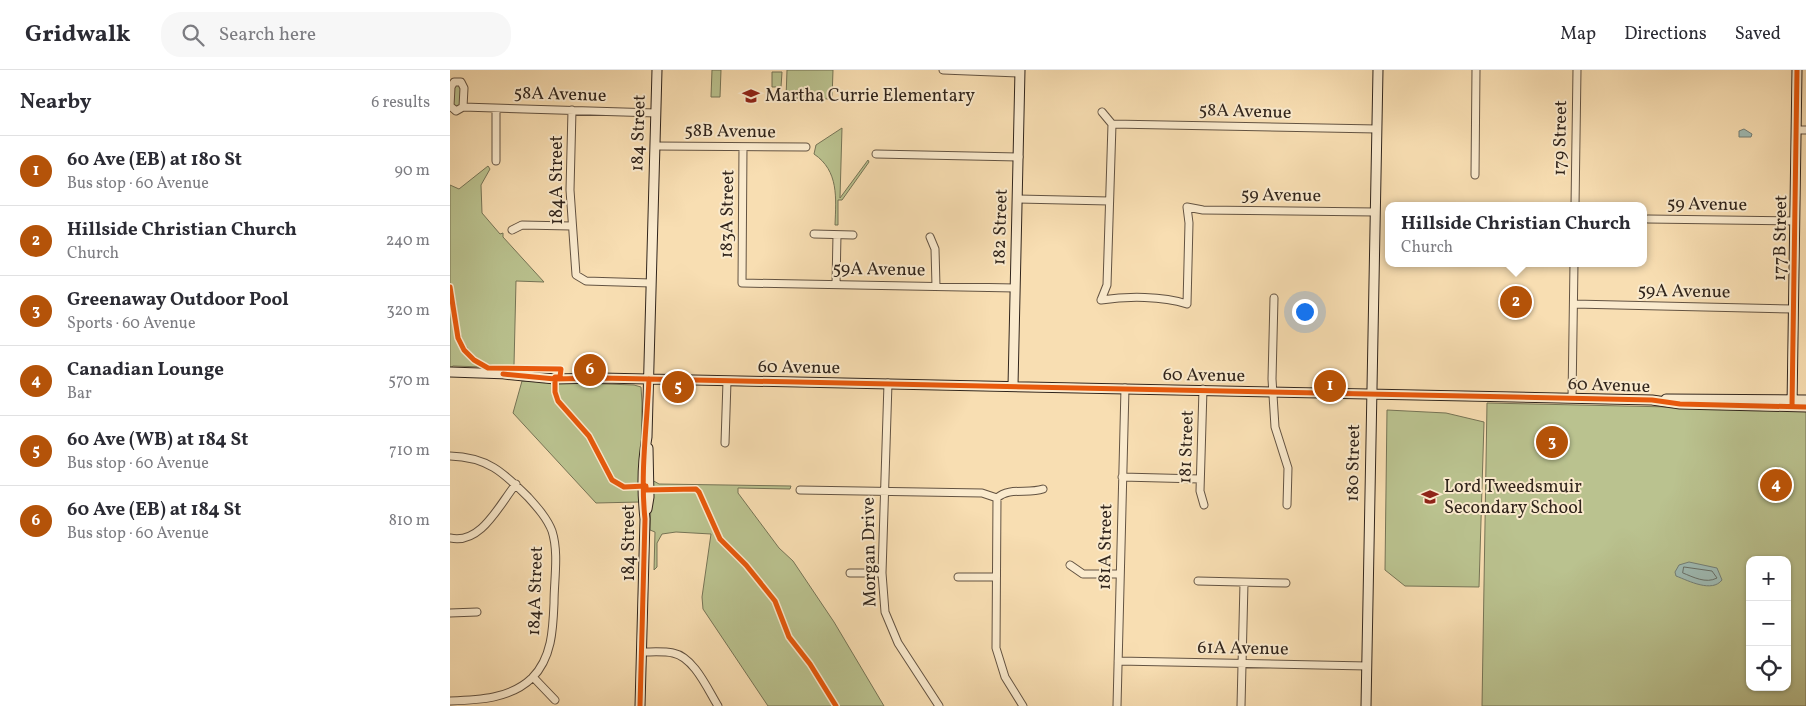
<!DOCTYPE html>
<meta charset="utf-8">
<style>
body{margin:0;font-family:Vollkorn,serif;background:#f7f7f7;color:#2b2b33}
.controls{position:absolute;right:15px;bottom:15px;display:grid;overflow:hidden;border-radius:10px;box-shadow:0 1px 4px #0004}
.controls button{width:45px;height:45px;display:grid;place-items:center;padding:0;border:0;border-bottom:1px solid #e1e1e2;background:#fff;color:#2b2b33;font:25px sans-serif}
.you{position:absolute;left:854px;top:241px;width:18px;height:18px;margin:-12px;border:4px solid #fff;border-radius:50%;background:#1a73e8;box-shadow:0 0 0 8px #1a73e833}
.badge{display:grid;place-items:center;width:32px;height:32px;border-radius:50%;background:#b45309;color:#fff;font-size:16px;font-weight:700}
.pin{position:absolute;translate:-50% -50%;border:2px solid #fff;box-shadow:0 1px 5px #0006}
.popup{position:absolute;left:935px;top:132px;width:262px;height:65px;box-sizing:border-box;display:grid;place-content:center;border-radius:10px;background:#fff;filter:drop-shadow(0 1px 4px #0005);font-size:16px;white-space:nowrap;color:#7c7c81}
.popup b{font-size:19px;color:#2b2b33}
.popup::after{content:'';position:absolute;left:50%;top:100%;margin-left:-10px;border:10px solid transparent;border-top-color:#fff}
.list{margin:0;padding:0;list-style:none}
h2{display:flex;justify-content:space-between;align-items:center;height:65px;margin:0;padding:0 20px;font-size:21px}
h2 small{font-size:16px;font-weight:400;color:#7c7c81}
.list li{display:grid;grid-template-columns:32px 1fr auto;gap:15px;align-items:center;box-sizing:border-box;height:70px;padding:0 20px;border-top:1px solid #e1e1e2}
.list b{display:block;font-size:19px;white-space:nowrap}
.list p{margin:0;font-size:16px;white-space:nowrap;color:#7c7c81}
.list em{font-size:16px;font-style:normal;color:#7c7c81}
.icon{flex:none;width:28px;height:28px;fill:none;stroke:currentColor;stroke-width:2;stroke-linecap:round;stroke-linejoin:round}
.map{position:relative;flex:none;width:1356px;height:636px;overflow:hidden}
header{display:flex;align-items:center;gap:30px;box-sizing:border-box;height:70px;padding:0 25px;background:#fff;border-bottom:1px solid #e1e1e2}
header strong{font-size:24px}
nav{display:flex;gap:28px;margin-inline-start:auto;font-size:18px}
.search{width:350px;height:45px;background:#f7f7f7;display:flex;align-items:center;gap:12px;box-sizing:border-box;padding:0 18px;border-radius:20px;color:#7c7c81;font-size:19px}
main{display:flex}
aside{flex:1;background:#fff}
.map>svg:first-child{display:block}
.green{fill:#bac28f;stroke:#767456;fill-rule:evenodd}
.water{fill:#9fbbb4;stroke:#737f77}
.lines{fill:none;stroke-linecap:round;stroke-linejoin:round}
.shore{stroke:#687068;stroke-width:1}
.street-casing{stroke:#635342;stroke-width:9}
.secondary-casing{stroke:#31251c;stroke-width:11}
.street{stroke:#faeacd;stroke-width:7}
.secondary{stroke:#faeacd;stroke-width:9}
.cycleway-casing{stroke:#faeacd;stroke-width:8}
.cycleway{stroke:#e8590c;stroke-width:5}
.labels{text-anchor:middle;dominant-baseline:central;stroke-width:4;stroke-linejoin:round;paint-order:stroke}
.street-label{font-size:18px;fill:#31251c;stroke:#faeacd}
.poi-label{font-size:18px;fill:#31251c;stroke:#faeacd;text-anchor:start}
</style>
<header>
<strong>Gridwalk</strong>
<div class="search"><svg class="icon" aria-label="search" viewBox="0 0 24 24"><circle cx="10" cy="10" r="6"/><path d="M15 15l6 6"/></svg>Search here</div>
<nav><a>Map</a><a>Directions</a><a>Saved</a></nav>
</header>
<main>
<aside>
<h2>Nearby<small>6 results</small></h2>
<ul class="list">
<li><span class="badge">1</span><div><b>60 Ave (EB) at 180 St</b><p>Bus stop · 60 Avenue</p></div><em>90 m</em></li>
<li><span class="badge">2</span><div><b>Hillside Christian Church</b><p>Church</p></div><em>240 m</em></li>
<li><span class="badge">3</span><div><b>Greenaway Outdoor Pool</b><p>Sports · 60 Avenue</p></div><em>320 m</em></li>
<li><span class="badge">4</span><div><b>Canadian Lounge</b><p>Bar</p></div><em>570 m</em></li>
<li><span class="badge">5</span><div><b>60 Ave (WB) at 184 St</b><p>Bus stop · 60 Avenue</p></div><em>710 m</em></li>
<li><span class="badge">6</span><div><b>60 Ave (EB) at 184 St</b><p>Bus stop · 60 Avenue</p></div><em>810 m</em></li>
</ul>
</aside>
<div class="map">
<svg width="1356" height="636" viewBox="0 0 1356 636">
<rect width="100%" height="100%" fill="#f8deb2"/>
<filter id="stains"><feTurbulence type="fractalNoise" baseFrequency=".004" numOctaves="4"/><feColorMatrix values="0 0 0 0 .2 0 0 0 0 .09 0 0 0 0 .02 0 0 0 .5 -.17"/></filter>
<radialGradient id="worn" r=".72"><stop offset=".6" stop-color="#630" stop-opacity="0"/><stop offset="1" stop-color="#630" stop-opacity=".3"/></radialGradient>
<path class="green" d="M262,0H271L270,27H261Z
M337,0H383L382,29L336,28Z
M322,2H332L331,17H322Z
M8,14L11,18L10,35L7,37L3,34L4,16Z
M392,58L390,128L418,90L419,92L392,130H388V155H385C386,128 389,101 364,84L366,75Z
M38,96L40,99L31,115L32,143L50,164L53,163V167L94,212L66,211L64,295C55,298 41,297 31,291C1,271 12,247 2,218C2,253 3,277 34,297L3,296L0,298V115L9,119Z
M72,311L184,315L191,317L192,333L190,432L146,433L63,343Z
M1037,333L1356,340V636H1032ZM1300,490H1337V617H1300Z
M937,340L996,343L1034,352L1029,517L955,516L935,500Z
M202,410L209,414L341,416L340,419L288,418V423L329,478L343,491L384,552L434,636H318L253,539L252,527L261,464L226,462L212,464L207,473V497L204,500L205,462L200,460Z"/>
<path class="water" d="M1294,59L1302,64L1301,67H1289V61Z
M1097,356H1108L1107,384H1097Z
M1239,492L1267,498L1272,510C1262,523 1239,511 1226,506L1225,502L1229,495Z"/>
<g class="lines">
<path class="shore" d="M1234,497L1262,501L1267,508C1256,514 1243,507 1233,503Z"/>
<g class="street-casing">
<path id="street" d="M493,0L570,3
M4,12H11L14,18L13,37L6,41L0,36L1,17Z
M13,37L206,43
M122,40L120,120L126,205L136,211L201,213
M652,42L662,54
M662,54L927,59
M1346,60H1356
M205,76L356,77
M293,77L292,213L565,218
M426,84L569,87
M46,91V39
M1025,105L1026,0
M568,129L659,131
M1125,136L1127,0
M1198,149L1345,151
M62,160L72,155L121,156
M364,164L403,165
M480,167L485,179L486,216
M386,214L387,165
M824,228L822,309L825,357L838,398L837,435
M651,230C678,226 712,226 737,234L739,153L737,137L753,140L925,142
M651,230L657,215L662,54
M1124,234L1343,239
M438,313L432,503L435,542L448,573L489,636
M753,319L750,421L754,435
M1122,328L1124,193
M275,373L277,311
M0,386C37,387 53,402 78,427C87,437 97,448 102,461C109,483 104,510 104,533C103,559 102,588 82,608C60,629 29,630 0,631
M672,407L750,409
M350,420L532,423L547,428
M547,428L546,578L555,607L573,636
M547,428C559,417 578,424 593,419
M0,468C31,475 49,435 66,414
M620,495L633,504H670
M400,503H432
M508,507H546
M748,511L836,513
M0,543L27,542
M192,582C202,582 214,581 223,583C244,587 258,620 268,636
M668,591L917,596
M83,607L105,630
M667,636L675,318
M791,636L794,513"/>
</g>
<g class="secondary-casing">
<path id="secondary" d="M0,302L59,304
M53,304L105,309L151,308L1202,330L1230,334L1356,337
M563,316L570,0
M1216,329L1356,330
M1342,336L1347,0
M197,439L199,427L198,378
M190,636L195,449C192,422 192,394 197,367L207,0
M916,636L928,0"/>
</g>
<use href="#street" class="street"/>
<use href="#secondary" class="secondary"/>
<g class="cycleway-casing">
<path id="cycleway" d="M0,217L8,268L14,280L24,290L38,298L111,299L110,307H105V322L108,331L139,366L162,410L174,417L196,416V420L246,419L249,422L270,469L296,495L325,531L339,567L360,594L386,636
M53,304L105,309L151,308L1202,330L1230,334L1356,337
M1342,336L1347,0
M190,636L195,449C190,403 197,356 199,309"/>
</g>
<use href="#cycleway" class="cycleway"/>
</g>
<defs>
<g id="school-bare" transform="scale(1.35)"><path d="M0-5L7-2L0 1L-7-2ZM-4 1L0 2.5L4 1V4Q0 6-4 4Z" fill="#8f2418" stroke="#faeacd" stroke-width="2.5" paint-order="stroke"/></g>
</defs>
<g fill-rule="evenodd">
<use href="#school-bare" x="301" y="26"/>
<use href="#school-bare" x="980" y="427"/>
</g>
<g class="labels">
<g class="street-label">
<text transform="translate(110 25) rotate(2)">58A Avenue</text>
<text transform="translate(795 42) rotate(2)">58A Avenue</text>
<text transform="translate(280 62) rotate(1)">58B Avenue</text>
<text transform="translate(189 63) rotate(-88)">184 Street</text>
<text transform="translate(1111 68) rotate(-89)">179 Street</text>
<text transform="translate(107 110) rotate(-90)">184A Street</text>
<text transform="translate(831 126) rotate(1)">59 Avenue</text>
<text transform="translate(1257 135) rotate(1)">59 Avenue</text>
<text transform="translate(278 144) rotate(-89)">183A Street</text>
<text transform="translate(551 157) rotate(-88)">182 Street</text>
<text transform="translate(1331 168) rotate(-89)">177B Street</text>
<text transform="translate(429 200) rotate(1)">59A Avenue</text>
<text transform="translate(1234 222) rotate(1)">59A Avenue</text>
<text transform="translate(349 298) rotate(1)">60 Avenue</text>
<text transform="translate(754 306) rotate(1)">60 Avenue</text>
<text transform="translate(1159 316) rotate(2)">60 Avenue</text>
<text transform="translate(737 377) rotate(-88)">181 Street</text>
<text transform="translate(904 393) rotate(-89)">180 Street</text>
<text transform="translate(179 473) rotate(-90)">184 Street</text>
<text transform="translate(656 477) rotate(-89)">181A Street</text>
<text transform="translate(420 482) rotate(-91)">Morgan Drive</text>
<text transform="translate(86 521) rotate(-88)">184A Street</text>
<text transform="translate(793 579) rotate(1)">61A Avenue</text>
</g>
<g class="poi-label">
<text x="315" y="26">Martha Currie Elementary</text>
<text x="994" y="417">Lord Tweedsmuir<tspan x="994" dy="21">Secondary School</tspan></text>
</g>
</g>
<rect width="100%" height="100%" filter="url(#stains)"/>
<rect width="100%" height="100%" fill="url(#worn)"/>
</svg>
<div class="controls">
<button>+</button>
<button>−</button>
<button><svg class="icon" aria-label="locate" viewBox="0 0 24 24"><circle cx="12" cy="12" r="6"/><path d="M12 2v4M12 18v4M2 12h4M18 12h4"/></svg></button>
</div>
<div class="you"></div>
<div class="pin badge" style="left:880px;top:316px">1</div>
<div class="pin badge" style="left:1066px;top:232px">2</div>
<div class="popup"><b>Hillside Christian Church</b>Church</div>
<div class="pin badge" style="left:1102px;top:372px">3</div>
<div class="pin badge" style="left:1326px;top:415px">4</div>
<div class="pin badge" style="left:228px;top:317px">5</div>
<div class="pin badge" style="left:140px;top:300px">6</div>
</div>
</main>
